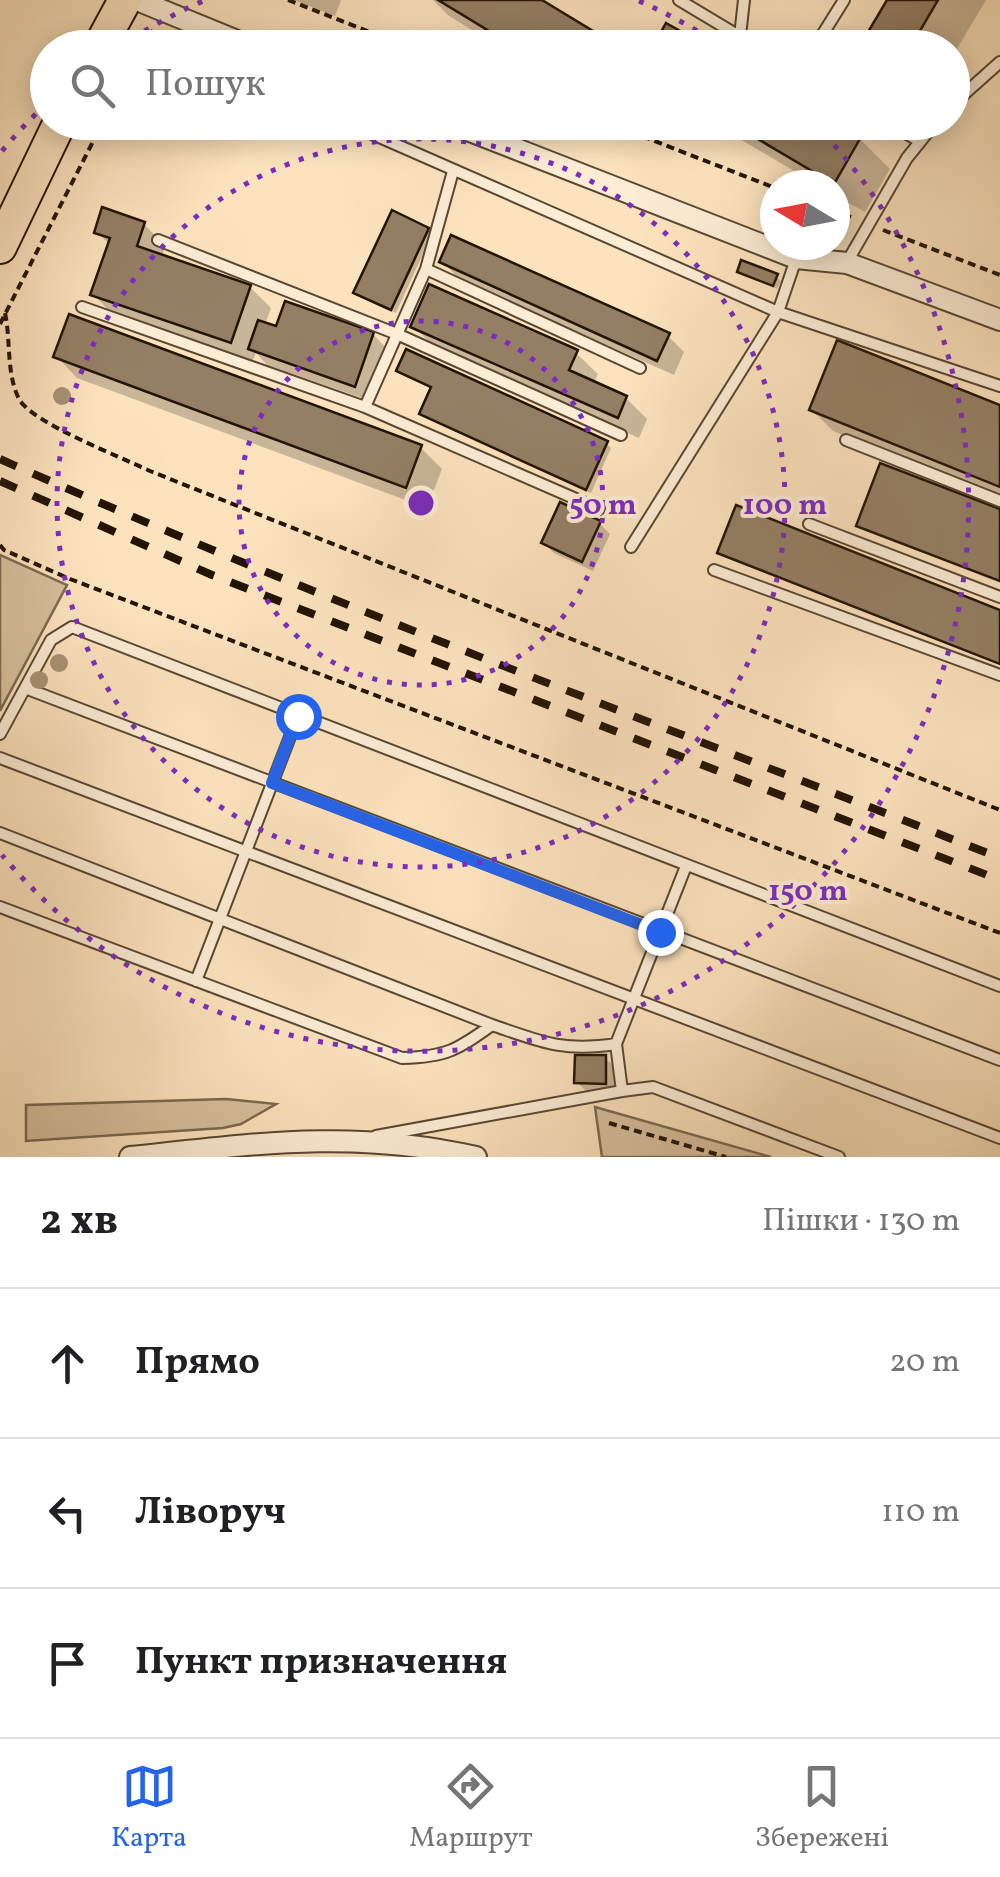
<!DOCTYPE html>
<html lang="uk">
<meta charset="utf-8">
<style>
body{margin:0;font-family:Vollkorn,serif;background:#f2f2f2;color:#202124}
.compass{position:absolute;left:760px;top:170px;width:90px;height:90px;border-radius:50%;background:#fff;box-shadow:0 5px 25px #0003;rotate:280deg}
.stop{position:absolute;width:30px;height:30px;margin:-22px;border:8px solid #2563eb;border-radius:50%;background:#fff}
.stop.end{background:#2563eb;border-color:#fff;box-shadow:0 2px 10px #0008}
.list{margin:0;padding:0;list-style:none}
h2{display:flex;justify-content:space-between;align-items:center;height:130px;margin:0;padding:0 40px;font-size:42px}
h2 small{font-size:32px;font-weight:400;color:#757577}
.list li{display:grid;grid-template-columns:65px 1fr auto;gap:30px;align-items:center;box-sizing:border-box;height:150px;padding:0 40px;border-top:2px solid #e0e0e0}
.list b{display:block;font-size:38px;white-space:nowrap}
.list em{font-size:32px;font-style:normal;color:#757577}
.icon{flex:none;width:55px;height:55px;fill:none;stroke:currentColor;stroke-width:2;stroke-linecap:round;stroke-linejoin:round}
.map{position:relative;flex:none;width:1000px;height:1157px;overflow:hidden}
.search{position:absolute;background:#fff;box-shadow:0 5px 25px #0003;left:30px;right:30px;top:30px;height:110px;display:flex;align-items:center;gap:25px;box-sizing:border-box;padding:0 35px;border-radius:55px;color:#757577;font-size:38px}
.sheet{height:580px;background:#fff}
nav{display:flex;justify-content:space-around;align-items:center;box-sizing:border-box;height:140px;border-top:2px solid #e0e0e0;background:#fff;font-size:28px;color:#757577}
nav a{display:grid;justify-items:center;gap:5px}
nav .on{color:#2563eb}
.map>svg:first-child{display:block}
.green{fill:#d7c09e;stroke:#7d6a50;stroke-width:2.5}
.shadow{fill:#0003}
.building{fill:#947f64;stroke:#231303;stroke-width:2.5}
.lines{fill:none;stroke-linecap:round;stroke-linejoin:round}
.service-casing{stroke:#594732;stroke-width:14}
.minor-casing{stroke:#594732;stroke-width:24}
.trunk-casing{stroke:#231303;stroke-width:36}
.path{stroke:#231303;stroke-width:4;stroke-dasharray:8 5;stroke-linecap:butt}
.service{stroke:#fdedd5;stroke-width:10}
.minor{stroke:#fdedd5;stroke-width:20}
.trunk{stroke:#fce3be;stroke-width:32}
.rail{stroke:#231303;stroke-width:8;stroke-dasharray:18 18;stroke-linecap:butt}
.tree{fill:#a79275}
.route{stroke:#2563eb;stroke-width:12}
.ring{fill:none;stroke:#7b2cbf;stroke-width:5;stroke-dasharray:5 10}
.centre{fill:#7b2cbf;stroke:#fdedd5;stroke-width:5}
.ring-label{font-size:30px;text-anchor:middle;font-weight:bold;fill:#7b2cbf;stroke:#fdedd5;stroke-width:8;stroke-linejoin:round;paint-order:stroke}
</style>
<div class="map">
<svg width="1000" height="1157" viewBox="0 0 1000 1157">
<rect width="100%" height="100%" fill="#fce3be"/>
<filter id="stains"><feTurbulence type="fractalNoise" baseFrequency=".002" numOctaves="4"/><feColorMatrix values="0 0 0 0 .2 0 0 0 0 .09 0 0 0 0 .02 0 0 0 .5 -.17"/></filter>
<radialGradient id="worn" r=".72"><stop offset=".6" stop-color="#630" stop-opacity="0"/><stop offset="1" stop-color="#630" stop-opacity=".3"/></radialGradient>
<path class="green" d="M0,555L67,585L0,711Z
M226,1099L276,1104L241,1124L223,1128L26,1141V1105Z
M595,1107L771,1157H602Z"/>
<path class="shadow" d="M294,0H341L335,16Z
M433,0H538L616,48H501L449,16Z
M890,0H986L952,57V48H871Z
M625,122H652L644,135Z
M711,122H832L860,139L890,169L865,212L835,195V185H818Z
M144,224L165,246L162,257L250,287L271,308L265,325L373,334L389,351L371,401L267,365L256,353L252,363L114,316L93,294L110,245L97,232Z
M428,230L432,234L396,313L361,297Z
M442,261L668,336L684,352L674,375L458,278Z
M740,271L776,276L781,281L777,289Z
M413,326L576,353L598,374L594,383L626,398L647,419L639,438L435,348Z
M56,356L420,447L442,469L427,508L77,378Z
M399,370L606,443L611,448L591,493L427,418L422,414L434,388Z
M1000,408V498L833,431L812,410Z
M1000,512V583L864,530L859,525Z
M599,523L610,534L593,571L554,553L544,543Z
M720,552L1000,612V665L724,557Z
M605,1058L616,1068V1093H588L577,1082Z"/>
<path class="building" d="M438,0H542L621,48H517Z
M887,0H938L910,48H871L862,42Z
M666,23L691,37L708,48H652Z
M729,122H837L861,137L834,184Z
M102,207L145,222L137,246L251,285L231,343L90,295L110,238L94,233Z
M392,210L429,228L391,310L353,293Z
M451,235L670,333L657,361L439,262Z
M741,260L778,274L773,286L737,272Z
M429,284L578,350L569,370L627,396L618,418L410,327Z
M285,301L374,332L355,387L248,349L258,320L276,326Z
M69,314L422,445L406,488L53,357Z
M837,340L1000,405V487L809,410Z
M406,349L608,441L586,490L419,414L431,387L396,371Z
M880,463L1000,509V581L856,526Z
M560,502L601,521L582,562L541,543Z
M736,505L1000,610V664L717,553Z
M575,1055H606V1084L574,1083Z"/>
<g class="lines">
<g class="service-casing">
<path id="service" d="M679,0L759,48
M740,36L744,0
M172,48H178
M814,48L844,0
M952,105L1000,62
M345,122L778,312L1000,386
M887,122L919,141
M129,133L134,122
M158,240L397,334L621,435
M847,262L907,158L936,122
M426,269L640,368
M82,307L365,407L599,509
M365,407L426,269L453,171
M846,440L1000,501
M809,524L1000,597
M631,547L778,312L796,259
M714,570L1000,675
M25,688L1000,1060
M0,734L51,640L72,627L1000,986
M0,758L1000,1138
M0,833L492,1025C542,1042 562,1052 616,1044
M686,866L616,1044L622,1091L653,1087L839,1157
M0,907L402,1058C446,1057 457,1050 492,1025
M196,981L298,716
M376,1136L622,1091"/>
</g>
<g class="minor-casing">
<path id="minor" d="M137,0L254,48
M447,122L796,258L847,263L1000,320
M130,1157C254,1144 353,1129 476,1157"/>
</g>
<g class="trunk-casing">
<path id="trunk" d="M99,48L125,0
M0,247L60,122"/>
</g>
<path class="path" d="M288,0L411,48
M143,48L153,30
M606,122L775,188
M835,211L851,217
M883,230L1000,275
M5,313C11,341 6,373 19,399C32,423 121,457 150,471L1000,810
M0,324L103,122
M0,545L4,550L70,579L1000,933
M609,1123L726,1157"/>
<use href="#service" class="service"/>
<use href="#minor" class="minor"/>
<use href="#trunk" class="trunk"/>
<path class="rail" d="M0,459C328,605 666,726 1000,858
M0,481L212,575L1000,880"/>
</g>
<g class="tree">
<circle cx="62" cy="396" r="9"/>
<circle cx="59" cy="663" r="9"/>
<circle cx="39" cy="680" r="9"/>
</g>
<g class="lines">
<path class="route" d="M298,716L272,783L660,932"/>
</g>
<g class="ring">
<circle cx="421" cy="503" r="182"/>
<circle cx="421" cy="503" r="364"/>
<path d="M2 151A547 547 0 0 1 44 106M119 47A547 547 0 0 1 203 1M639 1A547 547 0 0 1 723 47M814 123A547 547 0 1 1 2 855"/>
</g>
<circle cx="421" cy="503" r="15" class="centre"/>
<g class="ring-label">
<text x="603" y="514">50 m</text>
<text x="785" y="514">100 m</text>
<text x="808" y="900">150 m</text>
</g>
<rect width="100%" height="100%" filter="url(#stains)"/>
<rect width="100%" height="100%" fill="url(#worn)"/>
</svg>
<svg class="compass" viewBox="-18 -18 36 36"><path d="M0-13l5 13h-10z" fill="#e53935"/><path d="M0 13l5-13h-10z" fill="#757577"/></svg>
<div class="stop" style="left:298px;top:716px"></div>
<div class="stop end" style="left:660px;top:932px"></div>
<div class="search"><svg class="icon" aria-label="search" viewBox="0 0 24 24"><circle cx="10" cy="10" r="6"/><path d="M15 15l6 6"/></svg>Пошук</div>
</div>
<section class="sheet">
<h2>2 хв<small>Пішки · 130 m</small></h2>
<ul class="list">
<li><svg class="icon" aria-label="ahead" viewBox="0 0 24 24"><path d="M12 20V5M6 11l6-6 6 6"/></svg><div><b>Прямо</b></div><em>20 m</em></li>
<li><svg class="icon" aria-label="left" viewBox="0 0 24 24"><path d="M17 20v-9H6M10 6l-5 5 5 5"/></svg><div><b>Ліворуч</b></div><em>110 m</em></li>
<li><svg class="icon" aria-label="arrive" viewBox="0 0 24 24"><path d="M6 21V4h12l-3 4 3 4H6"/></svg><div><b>Пункт призначення</b></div></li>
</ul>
</section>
<nav>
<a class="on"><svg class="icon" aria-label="map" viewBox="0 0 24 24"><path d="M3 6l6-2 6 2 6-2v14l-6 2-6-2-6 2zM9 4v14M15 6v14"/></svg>Карта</a>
<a><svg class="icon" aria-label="directions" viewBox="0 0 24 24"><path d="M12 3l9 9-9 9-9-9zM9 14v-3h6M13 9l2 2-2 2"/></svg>Маршрут</a>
<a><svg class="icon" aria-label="saved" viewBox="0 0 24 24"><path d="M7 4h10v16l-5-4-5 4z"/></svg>Збережені</a>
</nav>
